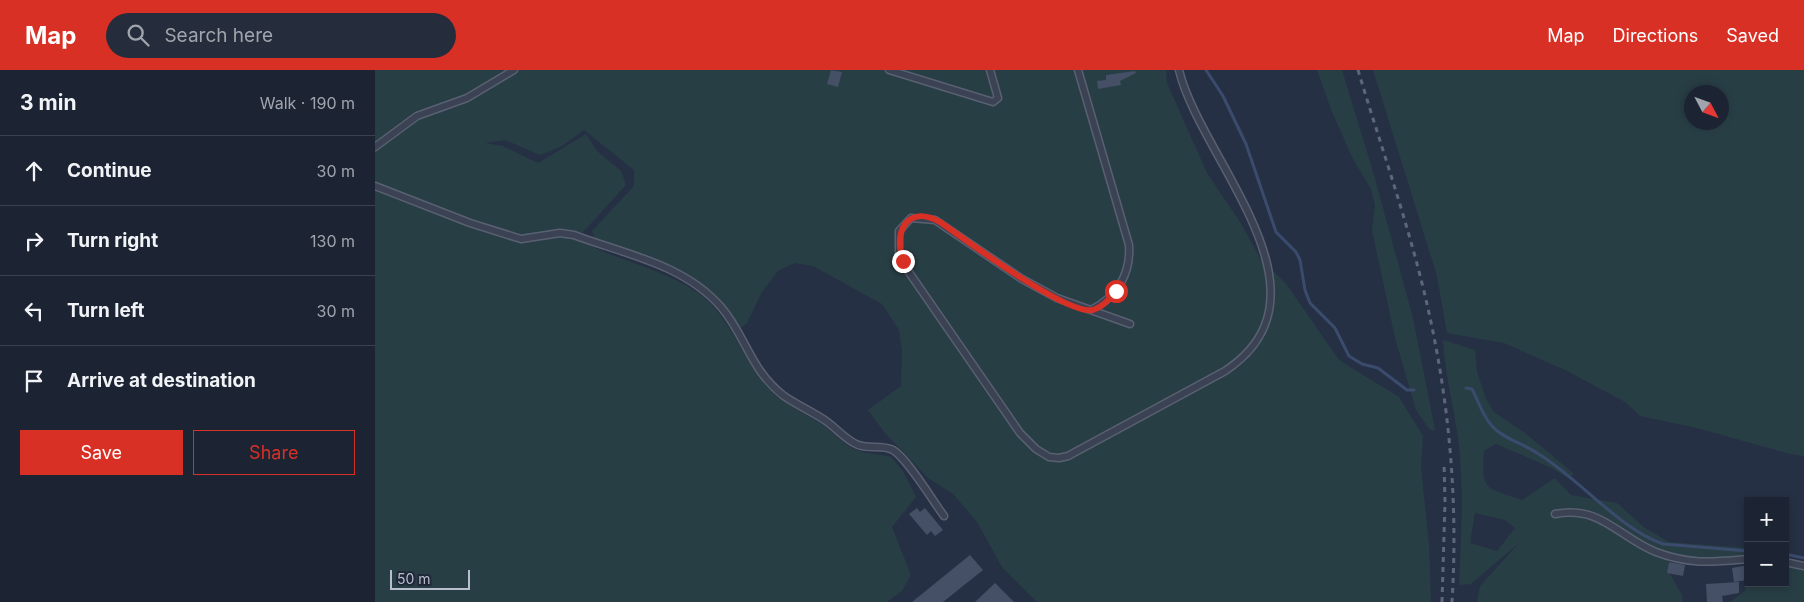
<!DOCTYPE html>
<meta charset="utf-8">
<style>
body{margin:0;font-family:Inter,sans-serif;background:#252c3b;color:#f1f3f6}
.controls{position:absolute;right:15px;bottom:15px;display:grid;overflow:hidden;border-radius:0px;box-shadow:0 2px 8px #0003}
.controls button{width:45px;height:45px;display:grid;place-items:center;padding:0;border:0;border-bottom:1px solid #3a414e;background:#1c2433;color:#f1f3f6;font:25px sans-serif}
.compass{position:absolute;left:1309px;top:15px;width:45px;height:45px;border-radius:50%;background:#1c2433;box-shadow:0 2px 8px #0003;rotate:131deg}
.scale{position:absolute;left:15px;bottom:12px;width:80px;box-sizing:border-box;padding-left:5px;border:2px solid #b8becd;border-top:0;font-size:14px;line-height:18px;white-space:nowrap;color:#b8becd;-webkit-text-stroke:4px #1f2739;paint-order:stroke}
.stop{position:absolute;width:15px;height:15px;margin:-11px;border:4px solid #d93025;border-radius:50%;background:#fff}
.stop.end{background:#d93025;border-color:#fff;box-shadow:0 1px 5px #0008}
.list{margin:0;padding:0;list-style:none}
h2{display:flex;justify-content:space-between;align-items:center;height:65px;margin:0;padding:0 20px;font-size:21px}
h2 small{font-size:16px;font-weight:400;color:#a0a4ac}
.list li{display:grid;grid-template-columns:32px 1fr auto;gap:15px;align-items:center;box-sizing:border-box;height:70px;padding:0 20px;border-top:1px solid #3a414e}
.list b{display:block;font-size:19px;white-space:nowrap}
.list em{font-size:16px;font-style:normal;color:#a0a4ac}
.actions{display:flex;gap:10px;padding:15px 20px}
.actions a{flex:1;padding:11px 0;border:1px solid #d93025;border-radius:0px;text-align:center;font-size:18px;color:#d93025}
.actions .main{background:#d93025;color:#fff}
.icon{flex:none;width:28px;height:28px;fill:none;stroke:currentColor;stroke-width:2;stroke-linecap:round;stroke-linejoin:round}
.map{position:relative;flex:none;width:1429px;height:532px;overflow:hidden}
header{display:flex;align-items:center;gap:30px;box-sizing:border-box;height:70px;padding:0 25px;background:#d93025;color:#fff}
header strong{font-size:24px}
nav{display:flex;gap:28px;margin-inline-start:auto;font-size:18px}
.search{width:350px;height:45px;background:#252c3b;display:flex;align-items:center;gap:12px;box-sizing:border-box;padding:0 18px;border-radius:28px;color:#a0a4ac;font-size:19px}
main{display:flex}
aside{flex:1;background:#1c2433}
.map>svg:first-child{display:block}
.green{fill:#283e45;fill-rule:evenodd}
.lines{fill:none;stroke-linecap:round;stroke-linejoin:round}
.stream{stroke:#3b4b6d;stroke-width:3}
.building{fill:#454f66}
.service-casing{stroke:#596071;stroke-width:9}
.service{stroke:#3b4253;stroke-width:6}
.rail{stroke:#5d667a;stroke-width:3;stroke-dasharray:5 5;stroke-linecap:butt}
.route{stroke:#d93025;stroke-width:6}
</style>
<header>
<strong>Map</strong>
<div class="search"><svg class="icon" aria-label="search" viewBox="0 0 24 24"><circle cx="10" cy="10" r="6"/><path d="M15 15l6 6"/></svg>Search here</div>
<nav><a>Map</a><a>Directions</a><a>Saved</a></nav>
</header>
<main>
<aside>
<h2>3 min<small>Walk · 190 m</small></h2>
<ul class="list">
<li><svg class="icon" aria-label="ahead" viewBox="0 0 24 24"><path d="M12 20V5M6 11l6-6 6 6"/></svg><div><b>Continue</b></div><em>30 m</em></li>
<li><svg class="icon" aria-label="right" viewBox="0 0 24 24"><path d="M7 20v-9h11M14 6l5 5-5 5"/></svg><div><b>Turn right</b></div><em>130 m</em></li>
<li><svg class="icon" aria-label="left" viewBox="0 0 24 24"><path d="M17 20v-9H6M10 6l-5 5 5 5"/></svg><div><b>Turn left</b></div><em>30 m</em></li>
<li><svg class="icon" aria-label="arrive" viewBox="0 0 24 24"><path d="M6 21V4h12l-3 4 3 4H6"/></svg><div><b>Arrive at destination</b></div></li>
</ul>
<div class="actions"><a class="main">Save</a><a>Share</a></div>
</aside>
<div class="map">
<svg width="1429" height="532" viewBox="0 0 1429 532">
<rect width="100%" height="100%" fill="#263044"/>
<path class="green" d="M0,0H791L792,13L832,103L867,155L885,188L912,215L964,290L1024,327L1048,366L1046,398L1054,475L1056,532H662L627,497L602,452L578,424L553,408L510,363L493,340L526,316L527,281L524,260L507,234L438,196L420,193L403,201L387,222L372,253L364,259L314,209L219,168L217,161L259,116V100L209,60L187,76L165,85L130,70L110,73L128,76L163,93L211,64L222,81L246,101L251,115L202,169C241,191 286,197 323,223C350,242 366,281 385,308C401,331 427,341 449,356C458,363 468,374 479,379C490,384 505,384 516,387L528,401L541,427L517,457L536,505L527,521L512,532H0Z
M942,0H967L999,105L1038,248L1060,360H1055L1041,340L1020,268L997,160L1000,136L996,119L978,89L957,42Z
M998,0H1429V386L1415,384L1322,358L1265,346L1250,332L1192,301L1129,273L1072,263L1062,206ZM1316,22H1346V52H1316Z
M1068,270L1100,280L1102,302L1111,329L1119,342L1150,363L1199,404L1193,408L1177,398L1121,374L1109,381C1106,422 1110,417 1147,430L1180,408L1196,425L1242,433L1270,458L1294,472L1373,478V484L1333,489L1315,487L1293,489L1296,506L1307,525L1308,532H1102L1105,516L1144,473L1096,514L1084,515C1086,469 1089,422 1084,376C1080,341 1070,306 1068,270ZM1100,443L1130,450L1140,458L1122,481L1095,473Z
M1423,491L1429,492V532H1355L1370,521L1373,505V513H1410V493Z"/>
<g class="lines">
<path class="stream" d="M831,0L848,26L871,74L901,162L921,182L925,190L930,220L935,233L960,258L974,286L987,294L1003,298L1032,320H1039
M1091,318L1097,319C1104,332 1107,345 1117,356C1127,368 1149,374 1162,383C1204,408 1244,459 1288,474L1373,481
M1410,484L1429,488"/>
</g>
<path class="building" d="M456,0L467,2L463,17L452,14Z
M760,1L761,3L745,11L746,15L723,19L722,11L731,10V5Z
M542,438L545,442L550,438L568,460L560,466L556,461L552,465L534,444Z
M595,485L608,500L568,532H537Z
M1294,492L1310,495L1308,506L1292,503Z
M1373,495V510L1359,512L1357,498Z
M1364,512V523L1347,526L1348,532H1332L1331,514Z
M620,513L639,532H600Z"/>
<g class="lines">
<g class="service-casing">
<path id="service" d="M514,0L618,32L623,28L615,0
M703,0L754,175C756,204 742,227 716,240
M0,77L42,46L92,28L139,0
M0,116L95,153L146,169L185,163L199,165C249,184 309,194 346,237C371,266 375,300 409,326C422,335 438,342 451,351C461,358 470,369 481,374C492,380 507,374 518,380C532,388 558,431 569,446
M755,254L682,228L647,209L560,150L536,148L524,161V182L531,198L645,363L661,379L674,387L684,388L693,386L850,301C967,224 825,89 804,0
M1180,444C1226,435 1243,467 1281,482C1315,495 1338,492 1373,489
M1410,492L1429,496"/>
</g>
<use href="#service" class="service"/>
<path class="rail" d="M983,0C1007,80 1036,161 1054,243C1075,338 1083,435 1077,532
M1067,532L1070,432L1069,392"/>
</g>
<g class="lines">
<path class="route" d="M528,191C518,162 532,134 565,152C590,169 692,246 718,240C728,237 735,229 741,221"/>
</g>
</svg>
<div class="controls">
<button>+</button>
<button>−</button>
</div>
<svg class="compass" viewBox="-18 -18 36 36"><path d="M0-13l5 13h-10z" fill="#e53935"/><path d="M0 13l5-13h-10z" fill="#a0a4ac"/></svg>
<div class="scale">50 m</div>
<div class="stop" style="left:741px;top:221px"></div>
<div class="stop end" style="left:528px;top:191px"></div>
</div>
</main>
